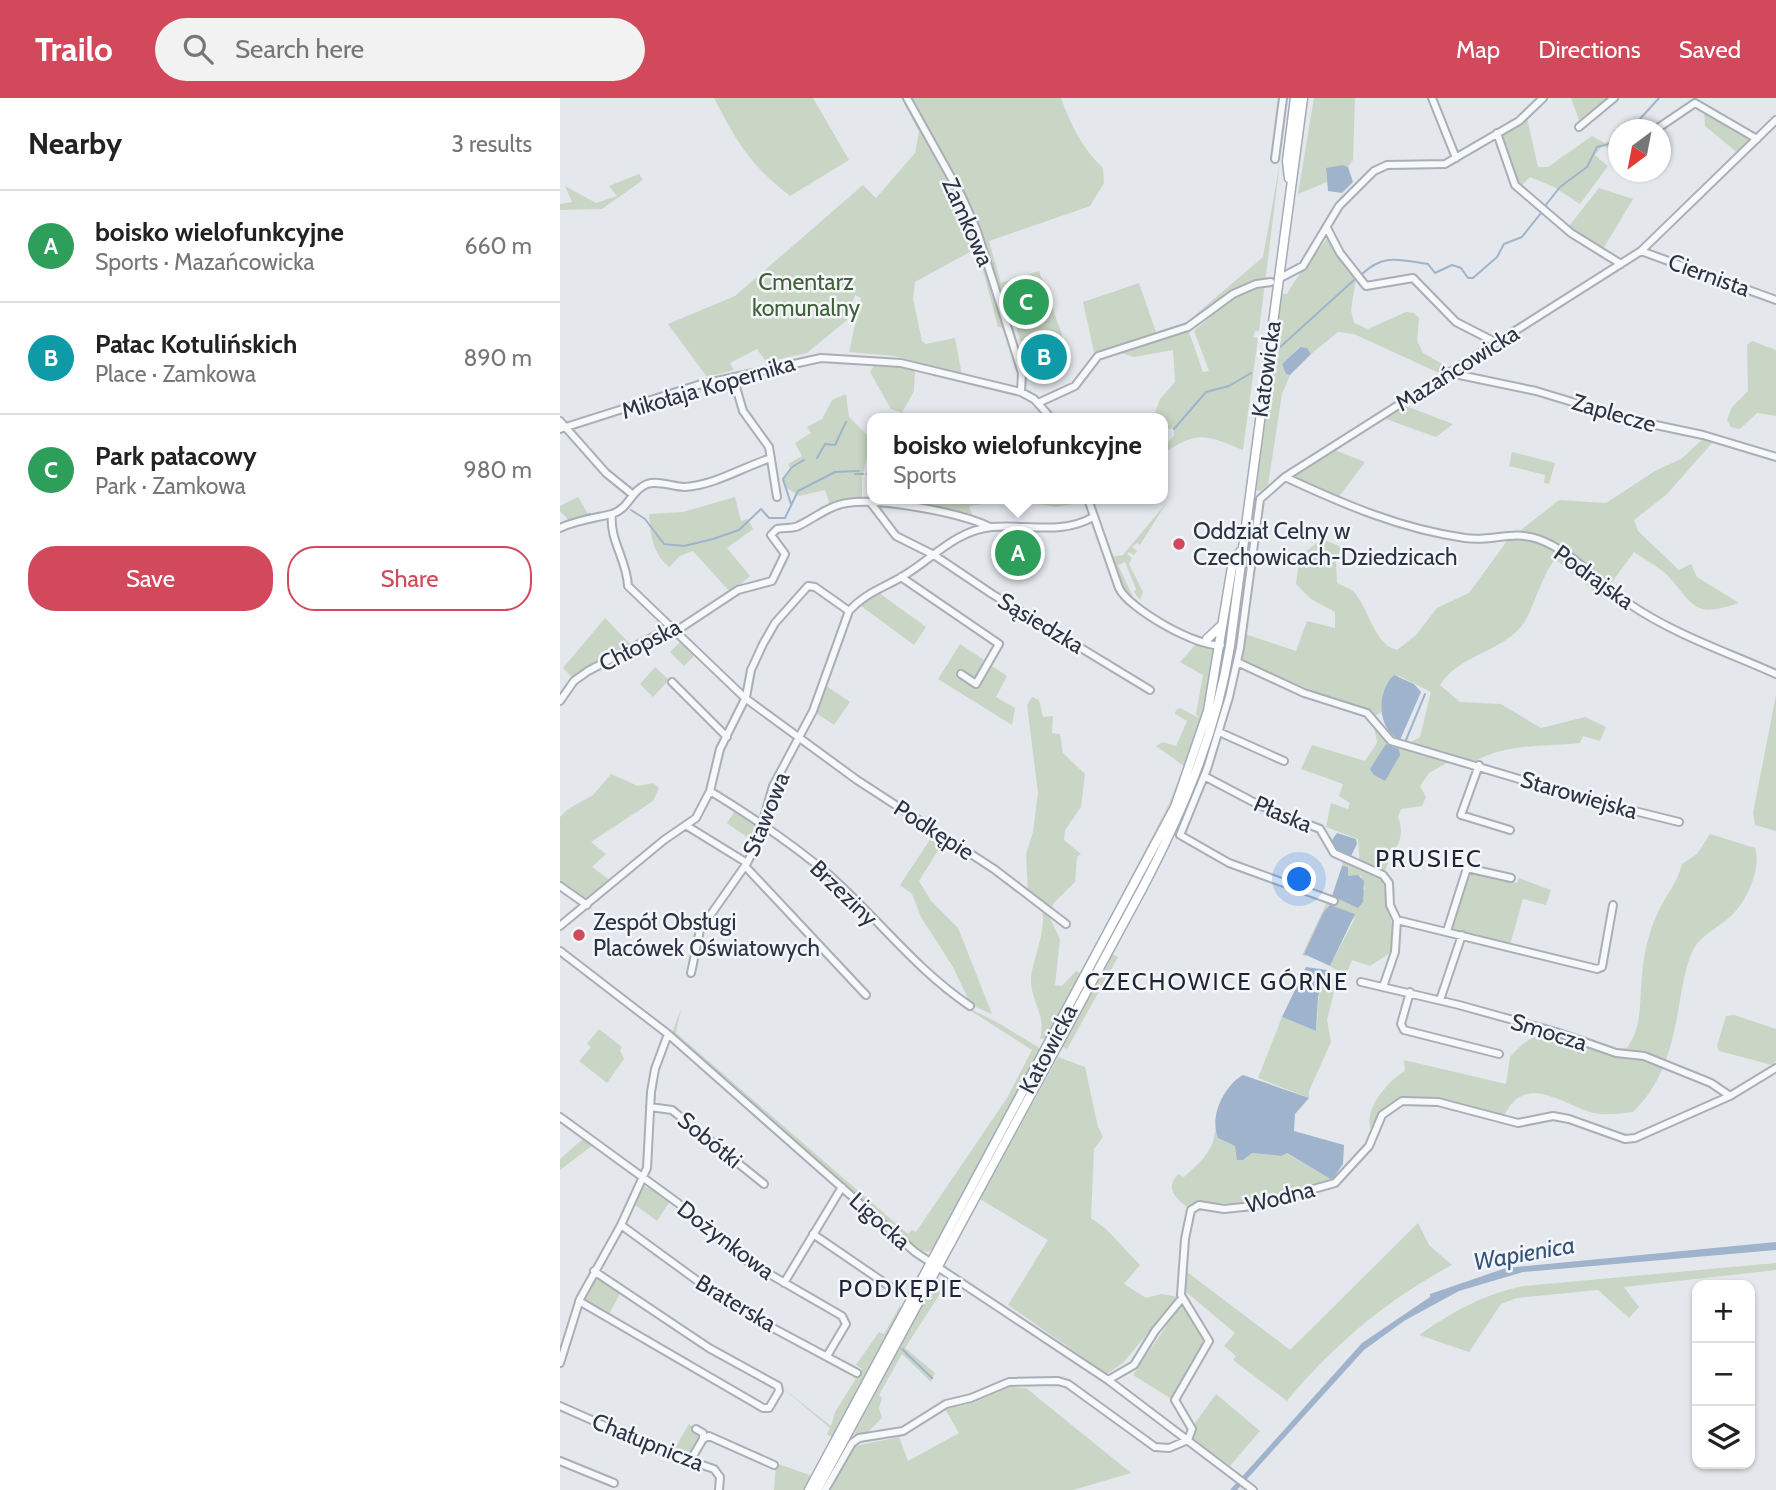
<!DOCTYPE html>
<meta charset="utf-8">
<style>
body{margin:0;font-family:Cabin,sans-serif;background:#f2f2f2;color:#222}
.controls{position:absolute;right:21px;bottom:21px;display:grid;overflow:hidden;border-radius:14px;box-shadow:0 2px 5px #0004}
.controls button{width:63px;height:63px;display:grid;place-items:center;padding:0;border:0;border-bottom:2px solid #e0e0e0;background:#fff;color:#222;font:35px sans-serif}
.compass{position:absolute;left:1048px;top:21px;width:63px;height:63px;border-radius:50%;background:#fff;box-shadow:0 2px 5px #0004;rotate:212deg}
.you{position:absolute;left:740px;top:782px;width:24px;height:24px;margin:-18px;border:5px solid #fff;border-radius:50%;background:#1a73e8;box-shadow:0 0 0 10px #1a73e833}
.badge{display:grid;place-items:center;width:46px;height:46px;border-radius:50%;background:#d1495b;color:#fff;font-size:23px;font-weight:700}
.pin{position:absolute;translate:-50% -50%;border:4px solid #fff;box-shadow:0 2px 7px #0006}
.popup{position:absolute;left:307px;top:315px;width:301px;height:91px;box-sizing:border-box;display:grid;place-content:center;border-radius:14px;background:#fff;filter:drop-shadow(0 2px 5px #0005);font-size:23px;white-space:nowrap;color:#767676}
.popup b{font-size:26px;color:#222}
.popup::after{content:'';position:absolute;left:50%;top:100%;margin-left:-14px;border:14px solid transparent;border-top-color:#fff}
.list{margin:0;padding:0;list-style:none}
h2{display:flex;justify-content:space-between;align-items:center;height:91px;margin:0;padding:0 28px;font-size:30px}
h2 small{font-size:23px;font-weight:400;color:#767676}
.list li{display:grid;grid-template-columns:46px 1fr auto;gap:21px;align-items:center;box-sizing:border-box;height:112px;padding:0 28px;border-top:2px solid #e0e0e0}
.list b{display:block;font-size:26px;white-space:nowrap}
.list p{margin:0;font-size:23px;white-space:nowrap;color:#767676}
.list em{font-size:23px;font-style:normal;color:#767676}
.actions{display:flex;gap:14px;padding:21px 28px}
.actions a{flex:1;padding:16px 0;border:2px solid #d1495b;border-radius:28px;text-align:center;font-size:24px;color:#d1495b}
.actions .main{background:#d1495b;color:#fff}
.icon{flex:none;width:38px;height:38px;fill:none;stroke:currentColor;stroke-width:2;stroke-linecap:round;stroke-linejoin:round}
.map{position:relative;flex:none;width:1216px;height:1392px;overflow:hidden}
header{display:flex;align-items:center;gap:42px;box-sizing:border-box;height:98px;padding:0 35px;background:#d1495b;color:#fff}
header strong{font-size:33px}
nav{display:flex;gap:38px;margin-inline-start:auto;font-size:24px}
.search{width:490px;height:63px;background:#f2f2f2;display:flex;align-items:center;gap:18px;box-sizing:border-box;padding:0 24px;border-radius:38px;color:#767676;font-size:26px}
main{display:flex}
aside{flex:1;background:#fff}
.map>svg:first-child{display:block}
.green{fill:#c9d6c5;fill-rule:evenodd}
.water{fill:#9fb4cc}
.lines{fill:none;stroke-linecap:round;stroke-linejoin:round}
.stream{stroke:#9fb4cc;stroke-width:2}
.minor-casing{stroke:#a9aeb7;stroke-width:10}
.major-casing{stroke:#a3abb8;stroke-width:11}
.minor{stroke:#f7f8fa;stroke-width:6}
.major{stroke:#fff;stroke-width:8}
.poi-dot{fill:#d1495b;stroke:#f4f6f9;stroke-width:2.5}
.labels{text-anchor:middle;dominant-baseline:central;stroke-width:5;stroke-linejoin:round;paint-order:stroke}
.street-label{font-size:23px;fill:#2b3445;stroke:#f4f6f9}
.park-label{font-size:23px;fill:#3f6138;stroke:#f4f6f9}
.poi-label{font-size:23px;fill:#2b3445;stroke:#f4f6f9;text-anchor:start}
.neighbourhood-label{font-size:24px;letter-spacing:2px;fill:#1d2536;stroke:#f4f6f9}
.water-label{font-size:24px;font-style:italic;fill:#34527a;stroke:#f4f6f9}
</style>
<header>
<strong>Trailo</strong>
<div class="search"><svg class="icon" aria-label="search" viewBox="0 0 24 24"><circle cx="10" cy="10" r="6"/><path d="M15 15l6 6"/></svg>Search here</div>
<nav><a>Map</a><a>Directions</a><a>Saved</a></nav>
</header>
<main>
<aside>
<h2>Nearby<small>3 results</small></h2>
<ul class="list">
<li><span class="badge" style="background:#2e9e5b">A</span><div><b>boisko wielofunkcyjne</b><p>Sports · Mazańcowicka</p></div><em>660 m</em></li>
<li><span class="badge" style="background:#0f9aa8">B</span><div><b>Pałac Kotulińskich</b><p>Place · Zamkowa</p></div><em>890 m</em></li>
<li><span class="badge" style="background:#2e9e5b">C</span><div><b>Park pałacowy</b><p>Park · Zamkowa</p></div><em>980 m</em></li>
</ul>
<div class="actions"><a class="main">Save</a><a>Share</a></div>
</aside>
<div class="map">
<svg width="1216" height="1392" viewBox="0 0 1216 1392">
<rect width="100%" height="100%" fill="#e4e7ec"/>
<path class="green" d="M154,0H253L289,62L230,98C190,67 177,44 154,0Z
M346,0H501C510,25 523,52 543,70L544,85L530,108L429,143L441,185L479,173L505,245L465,257L454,223L448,224L445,230L438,229L417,150L355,184L353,201L362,243L366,246L395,240L402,277L335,258L289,254L301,200L295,197L287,222L247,255L206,264L197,251L170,265L174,272L147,279L108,226L175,198L303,87L316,100L355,55L359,34L344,5Z
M754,0H795L793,62L788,69L783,67L766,74L767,84L738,96Z
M1011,0H1050L1019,22Z
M1144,12L1192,42L1179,56L1145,28Z
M967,20L978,69H988L1032,38L1045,45L1058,38L1057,56L1043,47L1035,57L1048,68L1020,106L994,89L970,79L960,89L956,82L943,37Z
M720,64L699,233H695L693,239L698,240L683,352C645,337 638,332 603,356V349L614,338V331L603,330V320H593L600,301L615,284L613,252L574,259L548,251L534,254L523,204L579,185L596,234L627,224L703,159ZM673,193L678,197L666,204L634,233L649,273L643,274L629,234L630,226Z
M79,76L83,82L42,111L0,112V106L12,104L5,88L36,105L57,98L49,88Z
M1039,90L1073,101L1043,151L1009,128Z
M769,137L777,158L796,181L791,212L794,225L808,231L846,214L854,215L859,220L857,243L863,255L891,271L879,275L794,236L778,234L751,256L739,249L722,266L726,276L730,277L722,296L708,387L700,393L696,392L722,196H727C738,175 756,158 769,137Z
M1192,243L1216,252V318L1197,315L1180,331L1171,329L1167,322L1172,309L1188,293L1187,247Z
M315,266L355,271L354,293L342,315L331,311L310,274Z
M286,296L289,319L312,342L302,378V402L271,410L265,392L239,398L224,388L222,381L230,370L228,366L242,358L235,345L251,335L247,329L262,321L272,302Z
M843,307L893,326L876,339L823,320Z
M1143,341L1153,344L1106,397L1074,422L1078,433L1119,472L1131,466L1137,479L1179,505C1136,519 1136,511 1110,480C1101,470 1085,462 1074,454L1041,499L995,461C980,480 971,520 960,530C937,555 898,558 880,587L900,604L941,606L981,630L1025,619L1046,629L1040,643L1023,638L1020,645C986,649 946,645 916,663L847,646L860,639L871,594L839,578L827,586L822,614L813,619L681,562L685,536L736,553L747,523L775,530V514L751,501L736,486L740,458L762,441L781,449L776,464L777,485C781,487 789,490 793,493C809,509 813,546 837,552L856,537L877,510L909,495L947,443L999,402L1046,405L1095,373L1121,361Z
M775,352L805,364L778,400L732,379Z
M952,354L995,365L989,386L984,385L985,377L949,368Z
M18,399L28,416L9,423L0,413V408Z
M175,399L181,423L188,421L193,431L167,450L190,478L171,495L133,453L120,458L109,469C92,454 91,438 89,416L123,414Z
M363,401H523L524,404L496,409L451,402L409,408L413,419L365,410Z
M607,404L580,447L577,445L572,449L577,453L574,457L569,454L567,456L572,460L569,466L583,494L580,502L574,494L576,491L565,464L558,467L575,503L561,488L551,459L563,457Z
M444,435L482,458L476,469L468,471L434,451Z
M315,492L366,529L354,547L297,505Z
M45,520L71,547L13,580L3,570Z
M123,541L138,554L124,568L110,554Z
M638,544L653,550L656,556L643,620L608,716L489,940L480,941C487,919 471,904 471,882C471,860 500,809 468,795L466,756L473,734L478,695L467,607L472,599L479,602L483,619L493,618L492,635L500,636L503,655L525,676L521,709L505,732L504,742L521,756L517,759L515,784L494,805L489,818L500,841L495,887L502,888L516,873L521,875L608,708L624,668L596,648L603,644L616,648L627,623L615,616L616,612L620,610L639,620L636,616L643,577L620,564Z
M400,546L427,564L417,588L429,566L447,578L436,599L455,610L452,627L378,581Z
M95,569L109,582L93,599L80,586Z
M262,589H268L290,604L274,627L253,613Z
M1216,597V733L1195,727L1193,715Z
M814,627L826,641L892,662L869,675L860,688L866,699L862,708L841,711L838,719C848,744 830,753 824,776C820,792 837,828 833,853L810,868L792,862L786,878L770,868L795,820L744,855L747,859L742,857L766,806H774L776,802L805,791L801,778H788L782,768L783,763L800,769L798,741L766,729L771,705L788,711L790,705L779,698L783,686L741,671L752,647L805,663L817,645Z
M51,676L78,688L93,685L99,690L93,703L31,744L46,756L32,769L51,783L27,806L0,786V719L8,711L33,697Z
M177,710L202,726L194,744L167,725Z
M375,734L385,741L359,783L371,803L398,830L432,916L411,907L393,869L361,819L352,796L340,787Z
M1150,736L1195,750C1202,770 1186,805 1171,818C1159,829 1142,837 1134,850C1126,865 1123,886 1120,902C1113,944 1105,983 1073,1014C1063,1015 1051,1017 1040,1016C1007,1012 966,969 943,1020C895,1006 841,975 812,1033C801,1013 829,982 845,973L844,962L946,986L950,959C988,916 1013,935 1059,951L1067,950C1083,927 1079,904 1082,877C1083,858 1090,831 1098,814C1106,797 1117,786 1122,766L1137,756Z
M908,772L957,785L959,780L991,792L986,807L963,801L950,847L891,831Z
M552,856L558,859L507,951L502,948Z
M771,878L777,882L767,922L771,944L749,993V1000L698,980L722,919L756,933C760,912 753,893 771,878Z
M400,906L435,923L483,952L375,1149L368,1154L354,1150L112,935L121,911L116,935L348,1136L352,1132L356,1134L447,1000L472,952Z
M1174,917L1216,931V963L1212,967L1159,953L1157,948L1166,918Z
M39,931L62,949L60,952L64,961L47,985L19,963L31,949L27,946Z
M498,959L525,969L538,1029L543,1039L534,1051L531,1120L546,1131L580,1167L564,1186L586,1200L601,1196L618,1199L563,1265L547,1276L448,1207L488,1142L420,1101Z
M655,1032L658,1040L675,1048L683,1062L692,1055L720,1058L726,1055L772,1082C745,1089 718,1100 692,1105C672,1109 643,1099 627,1109C615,1100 605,1090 618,1076L624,1079C639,1065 654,1054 655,1032Z
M24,1040L33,1047L0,1072V1061Z
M83,1087L110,1103L97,1123L75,1107Z
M858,1125L869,1147L892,1167C828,1201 773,1247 727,1303L673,1262L676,1258L664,1248L675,1235L625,1193L627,1174L730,1252Z
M1216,1165V1172L1064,1189L1079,1209L1069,1220L1038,1192L957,1200L941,1206L909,1254L859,1237C893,1214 923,1196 964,1188Z
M35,1176L61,1194L48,1218L22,1202Z
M379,1181L389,1182L345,1250L375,1275L371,1284L342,1256L319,1297L322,1300L319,1310L322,1320L307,1335L293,1338L372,1188Z
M622,1205L646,1243L613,1302L573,1277Z
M340,1208L342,1212L272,1340L267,1336L270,1330L220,1288L271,1328L275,1314L302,1271L296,1267L319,1234L324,1236Z
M450,1289L466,1290L571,1375L513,1392H271L294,1348L339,1339L348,1363L399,1335L385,1311L413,1305Z
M656,1296L700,1333L670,1368L633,1341L636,1335L633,1328Z
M129,1326L142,1337L129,1359L112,1355Z
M216,1365L252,1378L244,1392H214Z"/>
<path class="water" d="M783,67L788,69L793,84L782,95L768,93L766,70Z
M740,249L747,250L751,256L730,277L726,276L722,266Z
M834,577L854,586L861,594L840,642C817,632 816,594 834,577Z
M826,646L839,651L840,657L825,683L814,677L810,671Z
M777,735L796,741L797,746L791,758L773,751L772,742Z
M782,768L788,769V778L798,777L804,783L803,804L798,810L772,798Z
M770,807L795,816L770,868L744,856L763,815Z
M746,869L767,872L758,899L756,933L722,919Z
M683,977L749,1000L735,1016L734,1033L784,1047L783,1066L772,1082L727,1055L721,1058L692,1055L683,1062H677L675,1048L658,1040C649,1018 664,988 683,977Z
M1216,1144V1152L963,1174L899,1193L844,1223L804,1252L677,1392H670L802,1245L870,1199V1196L946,1170Z"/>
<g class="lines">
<path class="stream" d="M1070,32L1099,0
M985,108L1000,89L1027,69L1037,49L1058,44
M802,176C824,155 841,162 868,166L875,175L892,167L901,170L908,180H913L937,159L944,146L962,139L981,115
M718,251L794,182
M614,331L646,294L669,288L691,275
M257,360L265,346L275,347L286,324
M312,366V370
M309,367L313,362
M295,376H303
M307,376H313
M231,406L223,381L232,369L244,362
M71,412L85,421L104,446L124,448L153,441L179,432L201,411L209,420H225L238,393L275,374L299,373
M15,421L30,416
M846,642L865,596
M342,1251L372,1280"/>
<g class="minor-casing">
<path id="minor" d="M347,0L402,99L417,133L462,275L461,294
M872,0L896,60
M1019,29L1054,0
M1095,32L1135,5L1197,41
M937,35L955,87L1011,135L1061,166
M715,61L723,0
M767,130L780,155L806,188L853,180L896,224L937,245
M1081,153L1216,202
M718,181L743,168L779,108L814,73L827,67L885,66L959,23L983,0
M890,275L976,293L1072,322L1143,337L1216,359
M173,279L183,313L209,349L217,399
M478,305L515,288L538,258L628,229L673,196L696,186L711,184
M0,323L46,375L72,396
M0,331L138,287L261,260L341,265L461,294L474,301L491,320
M725,379C783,406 841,431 905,440C931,444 952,432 978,441C1014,454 1037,485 1068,505C1113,536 1167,554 1216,576
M528,401L559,490C569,511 638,550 661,547
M311,405L336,438L374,457L432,496L590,592
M52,416C49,442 67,462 68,488L185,600L297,682L434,771L506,826
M0,430C17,422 35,420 52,416C70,410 70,393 87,386C99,382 113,389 125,389C155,387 183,369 211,360
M341,479L439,546L416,586L401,576
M677,564L744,595L807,615L831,643L1030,702L1119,724
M112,584L167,639
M0,603L14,583L28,573L97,537L116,533L178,492L212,483L225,456L211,437L217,431C224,429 232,431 238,428C253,421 270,407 287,405C321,400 399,414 430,429
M659,634L724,663
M919,667L901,717L950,732
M644,678L699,707L760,731L774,755L823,777L829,785L830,807L837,822L1037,871L1042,869L1053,807
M150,693C191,718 231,745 268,776C317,819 355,871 410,908
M127,728L187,765
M185,768L306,897
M0,788L27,807
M774,803L669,765L620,737L647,671L669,599L680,550L700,401L725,379L1081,153L1216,22
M0,828L104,742L136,720L150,693L160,651L186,599L191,572L203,546L215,525L248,488L255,489L289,513C307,493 327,489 348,475C376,457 398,432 432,429C466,426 503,437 533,419
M887,833L907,770L951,780
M0,853L108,936L355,1154L548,1282L693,1392
M131,875L140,832L187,765L196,747L213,688L253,613L289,513
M801,884L899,907L996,934L1056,955L1084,958L1151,985L1170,998
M823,889L835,854L837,822
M850,894L841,926L844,932L939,956
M880,902L902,837
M90,1009L112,1012L204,1086
M0,1019L118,1105L187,1163L282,1218L286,1226L267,1258
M61,1127L172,1208L297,1275
M253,1136L332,1190
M224,1185L282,1089
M19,1203L203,1310H209L219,1293L218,1288L149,1250L34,1173
M0,1265L20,1201L61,1127L87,1070L91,994L95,971L108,936
M548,1282L574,1267L595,1233L622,1200
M0,1308L104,1354L154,1371L160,1379L159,1392
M136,1331L143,1335V1341
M0,1363L54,1385
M130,1363L143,1341L149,1338L214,1367
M265,1392L292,1345L299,1340L343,1333L386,1306L411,1300L449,1284L498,1283L508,1286L595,1349L609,1350L628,1342L632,1331L615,1302L649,1243L621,1197L625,1141L631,1112L639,1107L664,1111L693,1108L775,1085L809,1048L822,1017L842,1003L878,1004L958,1025L993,1018L1009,1021L1065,1041L1075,1040L1170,998L1216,970"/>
</g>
<g class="major-casing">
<path id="major" d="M729,80L727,63L735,0
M647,541L662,527
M249,1392L615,709L648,613L672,469L680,454
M257,1392L582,791C623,713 656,635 670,548L743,0"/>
</g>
<use href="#minor" class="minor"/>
<use href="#major" class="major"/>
</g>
<g class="poi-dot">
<circle cx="619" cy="446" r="7"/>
<circle cx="19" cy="837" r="7"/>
</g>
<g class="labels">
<g class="street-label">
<text transform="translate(408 124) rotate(66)">Zamkowa</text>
<text transform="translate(1149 177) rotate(20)">Ciernista</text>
<text transform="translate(897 270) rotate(-32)">Mazańcowicka</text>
<text transform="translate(706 271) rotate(-82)">Katowicka</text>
<text transform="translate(148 289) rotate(-16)">Mikołaja Kopernika</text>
<text transform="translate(1054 315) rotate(16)">Zaplecze</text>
<text transform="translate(1034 479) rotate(36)">Podrajska</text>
<text transform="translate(481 525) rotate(31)">Sąsiedzka</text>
<text transform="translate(80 547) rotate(-27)">Chłopska</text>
<text transform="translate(1019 697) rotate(16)">Starowiejska</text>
<text transform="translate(206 716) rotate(-68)">Stawowa</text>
<text transform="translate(723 716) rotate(23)">Płaska</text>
<text transform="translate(374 732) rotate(33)">Podkępie</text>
<text transform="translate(284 795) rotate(44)">Brzeziny</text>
<text transform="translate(989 934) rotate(17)">Smocza</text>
<text transform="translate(488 951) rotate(-62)">Katowicka</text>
<text transform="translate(150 1042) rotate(39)">Sobótki</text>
<text transform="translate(720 1099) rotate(-14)">Wodna</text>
<text transform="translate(320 1123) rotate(42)">Ligocka</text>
<text transform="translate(166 1142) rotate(37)">Dożynkowa</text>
<text transform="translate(176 1205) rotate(31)">Braterska</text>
<text transform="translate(88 1344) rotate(22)">Chałupnicza</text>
</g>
<g class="park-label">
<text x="246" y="184">Cmentarz<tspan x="246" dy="26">komunalny</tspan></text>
</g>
<g class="poi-label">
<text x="633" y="433">Oddział Celny w<tspan x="633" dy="26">Czechowicach-Dziedzicach</tspan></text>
<text x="33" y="824">Zespół Obsługi<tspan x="33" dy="26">Placówek Oświatowych</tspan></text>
</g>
<g class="neighbourhood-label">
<text x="869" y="760">PRUSIEC</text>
<text x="657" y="883">CZECHOWICE GÓRNE</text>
<text x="341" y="1190">PODKĘPIE</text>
</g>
<g class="water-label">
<text transform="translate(964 1155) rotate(-10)">Wapienica</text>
</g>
</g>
</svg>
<div class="controls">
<button>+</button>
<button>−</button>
<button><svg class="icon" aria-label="layers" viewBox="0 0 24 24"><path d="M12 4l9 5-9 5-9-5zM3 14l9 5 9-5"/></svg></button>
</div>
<svg class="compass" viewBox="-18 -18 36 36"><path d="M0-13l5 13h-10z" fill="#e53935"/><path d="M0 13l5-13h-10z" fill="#767676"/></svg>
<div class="you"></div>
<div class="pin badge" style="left:458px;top:455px;background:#2e9e5b">A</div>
<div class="popup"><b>boisko wielofunkcyjne</b>Sports</div>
<div class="pin badge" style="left:484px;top:259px;background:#0f9aa8">B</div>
<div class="pin badge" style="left:466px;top:204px;background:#2e9e5b">C</div>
</div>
</main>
